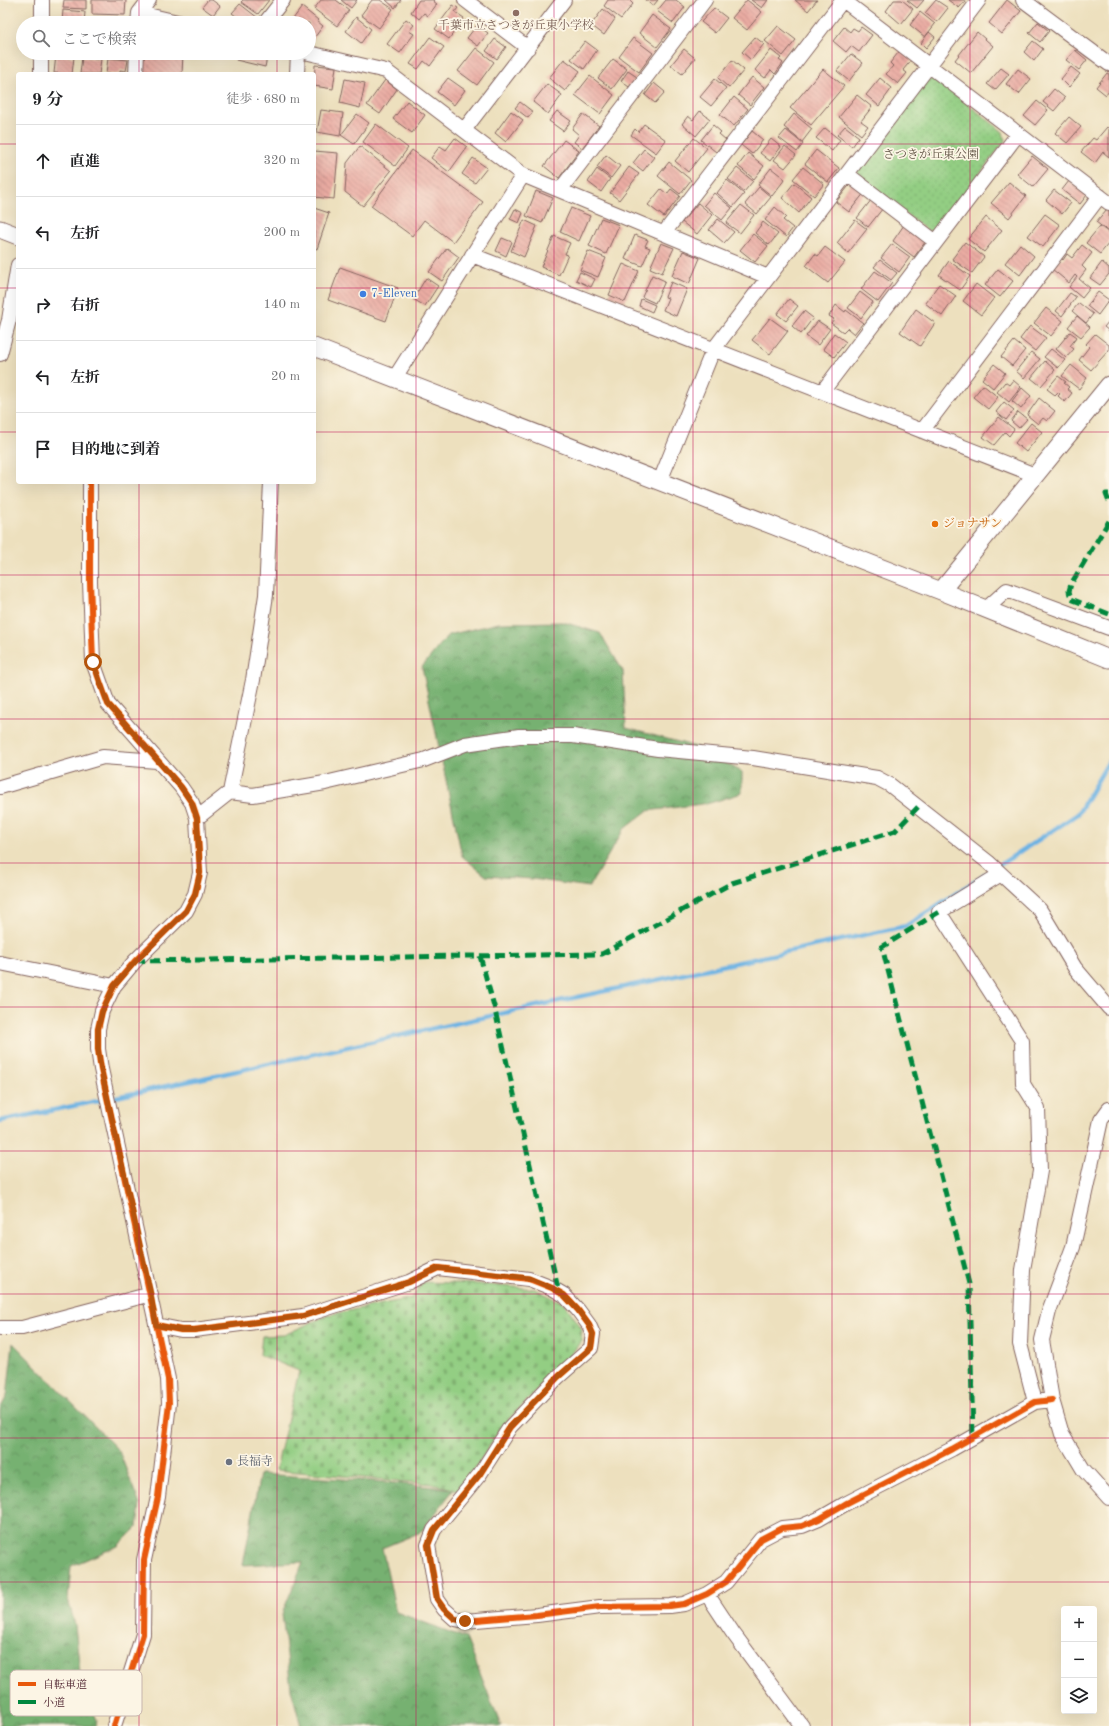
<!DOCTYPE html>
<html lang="ja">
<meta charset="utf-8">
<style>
body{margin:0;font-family:"Old Standard TT","Noto Serif JP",serif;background:#f6f6f6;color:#202124}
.controls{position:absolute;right:12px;bottom:12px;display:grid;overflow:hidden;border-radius:4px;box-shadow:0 4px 16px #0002}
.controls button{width:36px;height:36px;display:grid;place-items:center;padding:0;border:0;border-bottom:1px solid #e0e0e0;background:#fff;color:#202124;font:20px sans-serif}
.stop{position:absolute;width:12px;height:12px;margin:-9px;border:3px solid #b45309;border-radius:50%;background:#fff}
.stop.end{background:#b45309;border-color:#fff;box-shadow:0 1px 4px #0008}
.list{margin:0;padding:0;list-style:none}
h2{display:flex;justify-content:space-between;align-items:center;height:52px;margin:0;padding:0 16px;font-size:17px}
h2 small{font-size:13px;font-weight:400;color:#757577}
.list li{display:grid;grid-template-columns:26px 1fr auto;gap:12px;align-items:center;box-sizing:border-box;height:72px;padding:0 16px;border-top:1px solid #e0e0e0}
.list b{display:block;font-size:15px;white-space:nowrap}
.list em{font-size:13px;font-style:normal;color:#757577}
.icon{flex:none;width:22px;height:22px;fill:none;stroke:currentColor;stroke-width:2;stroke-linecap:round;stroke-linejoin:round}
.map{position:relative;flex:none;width:1109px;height:1726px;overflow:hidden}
.search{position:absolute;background:#fff;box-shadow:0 4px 16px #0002;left:16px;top:16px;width:300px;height:44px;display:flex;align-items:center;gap:10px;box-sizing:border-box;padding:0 14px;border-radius:22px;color:#757577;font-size:15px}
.panel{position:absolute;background:#fff;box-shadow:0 4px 16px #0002;left:16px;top:72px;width:300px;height:412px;border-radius:4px}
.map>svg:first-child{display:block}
.forest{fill:url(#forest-crowns);stroke:#60684e}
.cemetery{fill:url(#cemetery-stones);stroke:#6e7657}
.park{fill:url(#park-dots);stroke:#6e7657}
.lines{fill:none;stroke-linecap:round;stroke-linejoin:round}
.stream{stroke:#6cb2e3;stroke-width:4.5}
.building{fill:url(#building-back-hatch)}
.minor-casing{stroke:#83635e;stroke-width:16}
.tertiary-casing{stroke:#83635e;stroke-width:19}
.minor{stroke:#fff;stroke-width:14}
.tertiary{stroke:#fff;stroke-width:17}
.quiet{stroke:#00873e;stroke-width:5;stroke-dasharray:10 5;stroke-linecap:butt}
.cycleway-casing{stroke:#fcf5e5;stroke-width:8}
.cycleway{stroke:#e8590c;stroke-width:6}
.route{stroke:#b45309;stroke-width:5}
.grid{fill:none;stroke:#c2185b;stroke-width:1;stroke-opacity:0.55}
.education-dot{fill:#8d6e63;stroke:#fcf5e5;stroke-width:1.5}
.shop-dot{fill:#3f7fe0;stroke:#fcf5e5;stroke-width:1.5}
.food-dot{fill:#e8710a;stroke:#fcf5e5;stroke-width:1.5}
.worship-dot{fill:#6b7280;stroke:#fcf5e5;stroke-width:1.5}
.labels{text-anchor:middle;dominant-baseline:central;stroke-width:3.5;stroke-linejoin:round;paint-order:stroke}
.education-label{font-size:12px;fill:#785e54;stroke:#fcf5e5}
.park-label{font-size:12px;fill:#605445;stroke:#fcf5e5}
.shop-label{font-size:12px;fill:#366cbe;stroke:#fcf5e5;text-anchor:start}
.food-label{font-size:12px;fill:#c56008;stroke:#fcf5e5;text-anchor:start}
.worship-label{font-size:12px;fill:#5b616d;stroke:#fcf5e5;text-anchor:start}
.key{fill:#fcf5e5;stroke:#c7b5ad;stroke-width:1}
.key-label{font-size:11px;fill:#4a1f2b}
</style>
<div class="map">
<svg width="1109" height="1726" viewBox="0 0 1109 1726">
<defs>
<pattern id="forest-crowns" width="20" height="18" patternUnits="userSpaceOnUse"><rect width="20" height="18" fill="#76b171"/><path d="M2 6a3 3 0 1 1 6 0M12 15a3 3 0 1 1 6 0" fill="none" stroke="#638f5d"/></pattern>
<pattern id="cemetery-stones" width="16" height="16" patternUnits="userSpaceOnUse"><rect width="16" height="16" fill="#93ce83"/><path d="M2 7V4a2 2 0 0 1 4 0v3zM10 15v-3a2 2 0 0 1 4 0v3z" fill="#80b071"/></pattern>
<pattern id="park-dots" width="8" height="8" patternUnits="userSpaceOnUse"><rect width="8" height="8" fill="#93ce83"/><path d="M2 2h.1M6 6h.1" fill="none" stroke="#80b071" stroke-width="1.8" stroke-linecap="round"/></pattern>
<pattern id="building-back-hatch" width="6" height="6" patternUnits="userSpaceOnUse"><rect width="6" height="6" fill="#eaaca3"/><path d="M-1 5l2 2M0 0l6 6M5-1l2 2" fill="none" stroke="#c08b85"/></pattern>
</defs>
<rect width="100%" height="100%" fill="#fcf5e5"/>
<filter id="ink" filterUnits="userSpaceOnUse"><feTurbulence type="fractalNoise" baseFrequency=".025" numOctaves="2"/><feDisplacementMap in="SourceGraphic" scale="8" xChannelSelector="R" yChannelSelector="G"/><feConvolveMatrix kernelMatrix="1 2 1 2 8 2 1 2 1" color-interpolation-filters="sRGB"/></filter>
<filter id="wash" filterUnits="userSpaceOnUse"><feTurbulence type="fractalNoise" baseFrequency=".012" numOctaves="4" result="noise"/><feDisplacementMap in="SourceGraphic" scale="16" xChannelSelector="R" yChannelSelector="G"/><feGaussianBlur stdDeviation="0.9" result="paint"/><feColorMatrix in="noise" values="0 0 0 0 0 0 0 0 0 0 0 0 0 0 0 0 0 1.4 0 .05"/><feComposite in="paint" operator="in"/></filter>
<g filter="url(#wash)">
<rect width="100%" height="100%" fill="#ede0be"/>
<path class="forest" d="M563,622L600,633L623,671L626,728L697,747L742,772V793L710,803L647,811L624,829L589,887L532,879L486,876L462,856L422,667L448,635L499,623Z
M13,1343L119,1451L140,1505L137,1527L118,1546L71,1566L68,1599L75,1625L81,1682L97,1720L96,1726H0V1409L7,1396Z
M260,1474L374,1481L454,1489L421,1532L382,1548L396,1612L466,1638L501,1726H301L291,1689L282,1614L303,1562L243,1565Z"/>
<path class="cemetery" d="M423,1282L479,1284L535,1289L565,1304L582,1329L581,1341L568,1359L502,1426L472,1473L458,1490L431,1484L276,1470L299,1371L260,1355L262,1336L284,1335L328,1315L412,1298Z"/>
<path class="park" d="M927,78H935L1003,132L1005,141L935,231H928L858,178L857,169Z"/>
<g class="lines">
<path class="stream" d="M0,1121L93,1102L906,926L1078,814L1109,761"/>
</g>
<g id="blocks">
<path class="building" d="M64,0H86V9L63,8Z
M92,0H126L125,15L92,14Z
M208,0H212L220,6L213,15L202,7Z
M243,0H269L258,14L241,2Z
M321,0H336L349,10L337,26L314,9Z
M341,0H357L351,8Z
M372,0H380L393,9L379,28L361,15Z
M386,0H401L395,8Z
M419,0H434L433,1L437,4L428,16L424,13L419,19L411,12Z
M608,0H629L633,4L621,19L604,6Z
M645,0H658L653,6Z
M666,0H676L685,7L673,23L657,11Z
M747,0L762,12L747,30L732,18Z
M751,0H768L762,8Z
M795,0H817L808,11Z
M894,0H902L913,9L901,24L886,11Z
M907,0H924L917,8Z
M936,0L948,8L937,22L925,13Z
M948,0H966L959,8Z
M1007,0L1021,11L1002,34L989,23Z
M240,4L258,18L253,23H245L232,13Z
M453,5L458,8L455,12L464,18L449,39L435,29Z
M302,7L318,20L317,21L323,26L309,45V23H290Z
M714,8L727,18L715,33L701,22Z
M603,9L615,19L604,35L591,25Z
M63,10L85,12L84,23H62Z
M920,12L935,24L925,37L910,25Z
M652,15L671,29L657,47L639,33Z
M356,17L371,29L361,43L346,31Z
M406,19L414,25L409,31L414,34L400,53L387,44Z
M1038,22L1049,31L1040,42L1029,33Z
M477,25L488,33L478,46L467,38Z
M778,26L796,40L783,56L765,41Z
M844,27L850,32L853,28L858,31L861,27L872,35L859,52L851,46L846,52L833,41Z
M929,32L935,37L926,48L921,43Z
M977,32L993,46L971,73L955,60Z
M430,37L444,47L430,66L424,61L418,69L410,64Z
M755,37L764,44L751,60L742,52Z
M633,38L653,53L639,72L619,57Z
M495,39L506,47L497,59L486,51Z
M585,41L597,50L584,69L571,59Z
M1033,41L1043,49L1034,61L1024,52Z
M476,48L494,62L477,85L458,71Z
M902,48L913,58L903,70L907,73L898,84L886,74L893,66L890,63Z
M684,49L695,58L682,74L671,65Z
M771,50L781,58L779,60L783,63L775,74L771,70L765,78L755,70Z
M1075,50L1087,60L1079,70L1066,60Z
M143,53H183L182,74H142Z
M238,53H268L265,67L236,60Z
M851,54L863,63L849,81L837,71Z
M56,55L74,57L72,74L54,73Z
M82,57L101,59L99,74H80Z
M108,58L128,60L126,71L120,70V74H106Z
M564,59L580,71L565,91L549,78Z
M613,59L627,69L612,89L598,78Z
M732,60L744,70L729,88L718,78Z
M315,65L336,67L333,89L314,86Z
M1071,67L1080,74L1069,87L1061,79Z
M1001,68L1009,74L995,90L987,84Z
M823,69L844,86L811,125L790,108Z
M1018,69L1031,79L1019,94L1006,84Z
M628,71L637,77L629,87L621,81Z
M1107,73L1109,74V91L1106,95L1096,87Z
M590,76L614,95L600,114L575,95Z
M752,77L764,87L750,105L738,95Z
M448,78L465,90L454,105L437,92Z
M880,78L892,88L879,106L866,95Z
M345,79L365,83L360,108L340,103Z
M715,79L726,88L711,106L700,97Z
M385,80L397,89L380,114L367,105Z
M654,83L665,92L655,103L645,95Z
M547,84L562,95L548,114L533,102Z
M1054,89L1065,98L1054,111L1043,102Z
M857,95L872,107L861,121L868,126L861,135L839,117Z
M734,97L748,109L734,126L720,115Z
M407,101L425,115L412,133L393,119Z
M1037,101L1048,110L1035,125L1024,116Z
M520,102L533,112L528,118L515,108Z
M321,110L343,113L340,136L317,132Z
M511,111L523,120L506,142L495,133Z
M557,111L571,121L563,131L549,121Z
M700,111L710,119L696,136L682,124L688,116L693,120Z
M357,114L369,123L354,144L341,135Z
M583,114L599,126L582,148L574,142L579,135L572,129Z
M794,114L812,129L802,142L784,127Z
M1069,117L1081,127L1067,143L1055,133Z
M376,124L408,148L395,166L363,142Z
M644,124L666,140L656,153L631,135L635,129L638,132Z
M713,125L721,132L719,134L726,140L716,152L701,140Z
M845,126L859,137L852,147L837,135Z
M1107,127L1109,129V157L1103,152L1095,163L1081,152L1093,138L1096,140Z
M825,128L840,140L832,151L816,138Z
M786,130L803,144L797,152L779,138Z
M752,131L763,140L752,154L741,145Z
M455,138L467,147L449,172L431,158L440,146L446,150Z
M694,138L707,148L688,172L675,161Z
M771,139L781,147L770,161L760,153Z
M564,140L579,151L559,178L544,166Z
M360,146L391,171L363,206L345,192L347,163Z
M785,146L796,155L785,168L774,160Z
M644,149L654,157L643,171L633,163Z
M412,150L483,202L453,242L424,220L412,236L371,206Z
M816,150L839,168L828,182L805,164Z
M314,151L338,153L334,199L314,197Z
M748,153L764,166L754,179L738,166Z
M606,155L620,166L611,178L597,167Z
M1032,156L1048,169L1033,187L1017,174Z
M473,158L487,168L475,183L462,174Z
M669,162L691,180L680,194L658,176Z
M629,167L639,174L619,200L610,193Z
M803,167L824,184L814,196L793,179Z
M737,168L753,181L744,192L728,179Z
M771,168L785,179L772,196L758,185Z
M597,169L610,179L601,192L588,182Z
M727,180L744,194L733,207L717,193Z
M1069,181L1087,195L1080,204L1062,190Z
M852,182L865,192L849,212L836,202Z
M1009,182L1026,196L1009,218L991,203Z
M794,183L811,197L799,213L782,198Z
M759,187L771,197L757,214L745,204Z
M661,189L667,194L671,189L680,196L664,217L648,205Z
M1054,190L1071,203L1062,214L1046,200Z
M536,191L553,198L542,223L526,216Z
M714,193L732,208L722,220L704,205Z
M872,199L883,208L868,227L857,218Z
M698,203L712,215L697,234L682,222Z
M741,205L754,215L740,233L726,223Z
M775,207L786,217L783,220L793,228L786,237L765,220Z
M314,208L329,213L317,249L314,248Z
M571,208L590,216L579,241L560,232Z
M515,209L523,213L519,223L510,219Z
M1107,209L1109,211V232L1096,222Z
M1045,214L1060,225L1043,247L1028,236Z
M986,217L1002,230L984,252L968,239Z
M601,218L619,225L606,254L589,246Z
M718,219L734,232L724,243L709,230Z
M524,220L537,226L524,257L511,251Z
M855,220L867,229L848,253L837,243Z
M763,222L778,234L769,245L755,233Z
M904,225L926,241L914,257L893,241Z
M1100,226L1109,233V243L1100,254L1086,243Z
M753,234L768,246L755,262L740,250Z
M635,235L648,240L645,246L650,248L642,266L625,259Z
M554,236L570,243L565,254L568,255L559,275L541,267Z
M502,238L512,242L506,256L496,251Z
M965,242L984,257L972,273L952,259Z
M661,243L674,248L662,273L650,268Z
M892,244L910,257L899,272L881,258Z
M1020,244L1034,256L1020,275L1005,263Z
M1082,245L1092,253L1082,266L1086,270L1079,279L1090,288L1082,298L1069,287L1077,277L1075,275L1069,283L1052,269L1061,258L1063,260L1067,254L1072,258Z
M825,247L845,262L828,283L806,266L815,254L818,256Z
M447,248L459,257L442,281L429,272Z
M588,251L606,258L598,277L580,270Z
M683,251L700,258L689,284L672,276Z
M880,260L897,273L891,280L874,267Z
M949,261L970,276L960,290L939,275Z
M1102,262L1109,268V274L1100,285L1090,278Z
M623,264L639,271L625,302L609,295Z
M340,267L398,288L386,321L328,300Z
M998,269L1013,281L1000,297L985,285Z
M875,271L892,283L878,302L861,289Z
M580,272L595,279L591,287L576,280Z
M652,275L665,281L655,303L642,297Z
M426,278L438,286L425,306L413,299Z
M671,282L687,289L676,316L663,310L668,298L665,297Z
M939,284L956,296L942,316L925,303Z
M976,284L994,298L981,315L963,301Z
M860,292L873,302L861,318L848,308Z
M1098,292L1109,300L1098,315L1087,306Z
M1070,293L1076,297L1062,316L1056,311Z
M641,299L655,305L652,312L639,306Z
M789,299L798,306L786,321L777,314Z
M1079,303L1093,314L1086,323L1072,311Z
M836,305L845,312L846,310L863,323L854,334L847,328L843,332L831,323L834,319L829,316Z
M1046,308L1063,321L1051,336L1034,323Z
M916,309L935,323L920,346L900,332Z
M804,311L813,318L801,334L792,326Z
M1077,316L1090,327L1081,337L1068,327Z
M770,318L788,331L770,354L752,340Z
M818,321L830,329L818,345L806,336Z
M1109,321V331L1104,327Z
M1030,326L1046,338L1035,351L1020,339Z
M1070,332L1077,337L1070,346L1074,349L1066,358L1056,349Z
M834,333L846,342L834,357L823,349Z
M1095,334L1109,345V350L1091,370L1079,360L1089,347L1086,344Z
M1014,341L1025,350L1012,366L1001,357Z
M1051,349L1065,360L1058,368L1044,357Z
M1031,352L1040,359L1024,378L1016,371Z
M1045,361L1055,370L1041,386L1031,378Z
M994,364L1005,373L993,388L982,379Z
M1071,365L1087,378L1079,389L1062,376Z
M1058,376L1066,382L1064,383L1069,387L1067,389L1072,393L1065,402L1058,396L1060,394L1058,392L1055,395L1047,389Z
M1013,380L1021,387L1009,402L997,392L1005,382L1009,385Z
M983,385L998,397L988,409L973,397Z
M1022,388L1031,396L1021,409L1012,401Z
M1039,398L1055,411L1047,421L1043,418L1038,424L1027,415Z
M1004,402L1014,410L1006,420L996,412Z
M1018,412L1027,419L1019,428L1011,421Z
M999,417L1014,429L1009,436L1005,432L994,445L983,437Z
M1031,423L1042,432L1026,452L1015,443Z"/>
</g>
</g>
<g filter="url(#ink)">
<use href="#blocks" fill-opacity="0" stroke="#83635e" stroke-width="1"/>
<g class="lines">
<g class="minor-casing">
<path id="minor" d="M465,0L528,48
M843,0L1109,203
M1023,0L1109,64
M139,13L182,23
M42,23V0
M138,23L139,13L149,0
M265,23L283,0
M309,53L386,71L523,175L768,277
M41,74V53
M136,74L137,53
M297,74L298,53
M464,130L564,0
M847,174L936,242
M560,190L705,0
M664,233L843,0
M472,255L1035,475
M0,354L9,320L18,265
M394,379L523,175
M822,392L1018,134
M922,431L1100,196
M660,481L713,350L979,0
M90,482V582L93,662L108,704L181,787L192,803L197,818L200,873L195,894L186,911L135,961L114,986L102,1011L98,1029V1049L101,1069L168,1379L169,1403L158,1497L144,1560L143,1634L114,1726
M986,609L1007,590L1109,628
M0,787L103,757L157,761
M230,792L253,795L325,783L424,760L465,744L519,736H573L658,749L753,758L877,778L890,785L988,862L1040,910L1075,968L1109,1008
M197,818L230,792L238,753L253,680L266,595L271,482
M1001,874L939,912L1022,1041L1023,1084L1038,1108L1040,1171L1023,1270L1020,1344L1035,1402
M0,963L114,986
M1109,1109L1101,1120L1073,1247L1049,1311L1042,1340L1052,1400L1062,1434L1083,1469L1109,1498
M156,1325L181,1330H194L303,1316L409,1282L438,1268L529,1279L552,1288L564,1295L578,1310L589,1325L593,1334L591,1348L558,1377L510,1427L480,1474L434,1530L428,1545L437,1599L444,1609L455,1619L465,1621L537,1615L600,1607L670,1606L684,1604L707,1594L726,1582L761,1539L782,1528L802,1526L819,1519L845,1504L952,1449L1035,1402L1052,1400
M0,1328H22L151,1294
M707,1594L733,1633L802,1726"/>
</g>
<g class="tertiary-casing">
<path id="tertiary" d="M0,229L18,236
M314,347L941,591L1109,659
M941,591L1109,385"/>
</g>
<use href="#minor" class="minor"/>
<use href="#tertiary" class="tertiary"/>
<path class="quiet" d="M1109,494H1106L1109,502
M1109,521L1071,584L1069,591L1071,599L1109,614
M939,912L882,947L969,1284L973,1436
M480,956L494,1006L559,1293
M135,961L602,954L732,883L895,831L918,807"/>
<g class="cycleway-casing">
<path id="cycleway" d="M90,482V582L93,662L108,704L181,787L192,803L197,818L200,873L195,894L186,911L135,961L114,986L102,1011L98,1029V1049L101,1069L168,1379L169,1403L158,1497L144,1560L143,1634L114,1726
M156,1325L181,1330H194L303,1316L409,1282L438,1268L529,1279L552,1288L564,1295L578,1310L589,1325L593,1334L591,1348L558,1377L510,1427L480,1474L434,1530L428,1545L437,1599L444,1609L455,1619L465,1621L537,1615L600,1607L670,1606L684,1604L707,1594L726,1582L761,1539L782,1528L802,1526L819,1519L845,1504L952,1449L1035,1402L1052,1400"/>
</g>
<use href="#cycleway" class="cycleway"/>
</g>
</g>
<g class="lines" filter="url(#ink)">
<path class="route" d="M93,662L108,704L181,787L192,803L197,818L200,873L195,894L186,911L135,962L114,986L102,1012L98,1029V1049L101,1069L151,1294L156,1325L181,1330H194L303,1316L409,1282L438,1268L529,1278L552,1288L564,1295L578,1310L589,1325L593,1334L591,1348L558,1377L510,1427L480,1474L434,1530L428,1545L437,1599L444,1609L455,1619L465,1621"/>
</g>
<path class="grid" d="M139,0V23M277,0V23M416,0V1726M554,0V1726M693,0V1726M832,0V1726M970,0V1726M139,53V74M277,53V74M0,144H18M314,144H1109M0,288H18M314,288H1109M0,432H18M314,432H1109M139,482V1726M277,482V1726M0,575H1109M0,719H1109M0,863H1109M0,1007H1109M0,1151H1109M0,1294H1109M0,1438H1109M0,1582H1109"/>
<circle class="education-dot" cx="516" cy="13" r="4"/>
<circle class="shop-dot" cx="363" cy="294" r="4"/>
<circle class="food-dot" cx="935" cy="524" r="4"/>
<circle class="worship-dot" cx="229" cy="1462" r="4"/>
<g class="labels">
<g class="education-label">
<text x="516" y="26">千葉市立さつきが丘東小学校</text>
</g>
<g class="park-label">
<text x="931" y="155">さつきが丘東公園</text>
</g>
<g class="shop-label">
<text x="371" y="294">7-Eleven</text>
</g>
<g class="food-label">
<text x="943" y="524">ジョナサン</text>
</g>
<g class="worship-label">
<text x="237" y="1462">長福寺</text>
</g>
</g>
<rect x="10" y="1670" width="132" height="46" rx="6" class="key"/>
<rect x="18" y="1682" width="18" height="4" fill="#e8590c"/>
<rect x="18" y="1700" width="18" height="4" fill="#00873e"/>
<g class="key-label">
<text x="43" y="1688">自転車道</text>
<text x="43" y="1706">小道</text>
</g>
</svg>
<div class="controls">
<button>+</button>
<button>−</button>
<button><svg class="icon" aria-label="layers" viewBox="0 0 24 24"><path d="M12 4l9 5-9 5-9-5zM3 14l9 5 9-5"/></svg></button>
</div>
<div class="stop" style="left:93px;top:662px"></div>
<div class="stop end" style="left:465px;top:1621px"></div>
<div class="search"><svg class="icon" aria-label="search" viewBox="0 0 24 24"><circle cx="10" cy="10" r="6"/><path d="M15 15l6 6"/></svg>ここで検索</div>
<section class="panel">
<h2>9 分<small>徒歩 · 680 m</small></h2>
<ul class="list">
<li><svg class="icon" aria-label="ahead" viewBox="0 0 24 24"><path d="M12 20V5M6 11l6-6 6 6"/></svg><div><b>直進</b></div><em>320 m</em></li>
<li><svg class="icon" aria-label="left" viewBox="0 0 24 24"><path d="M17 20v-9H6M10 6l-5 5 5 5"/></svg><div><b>左折</b></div><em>200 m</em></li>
<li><svg class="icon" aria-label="right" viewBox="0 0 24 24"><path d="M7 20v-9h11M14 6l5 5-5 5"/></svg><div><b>右折</b></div><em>140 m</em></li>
<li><svg class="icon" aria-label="left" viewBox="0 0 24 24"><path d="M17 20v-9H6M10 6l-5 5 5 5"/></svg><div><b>左折</b></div><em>20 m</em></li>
<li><svg class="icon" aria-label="arrive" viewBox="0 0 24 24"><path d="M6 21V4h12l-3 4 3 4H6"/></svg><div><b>目的地に到着</b></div></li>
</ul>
</section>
</div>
